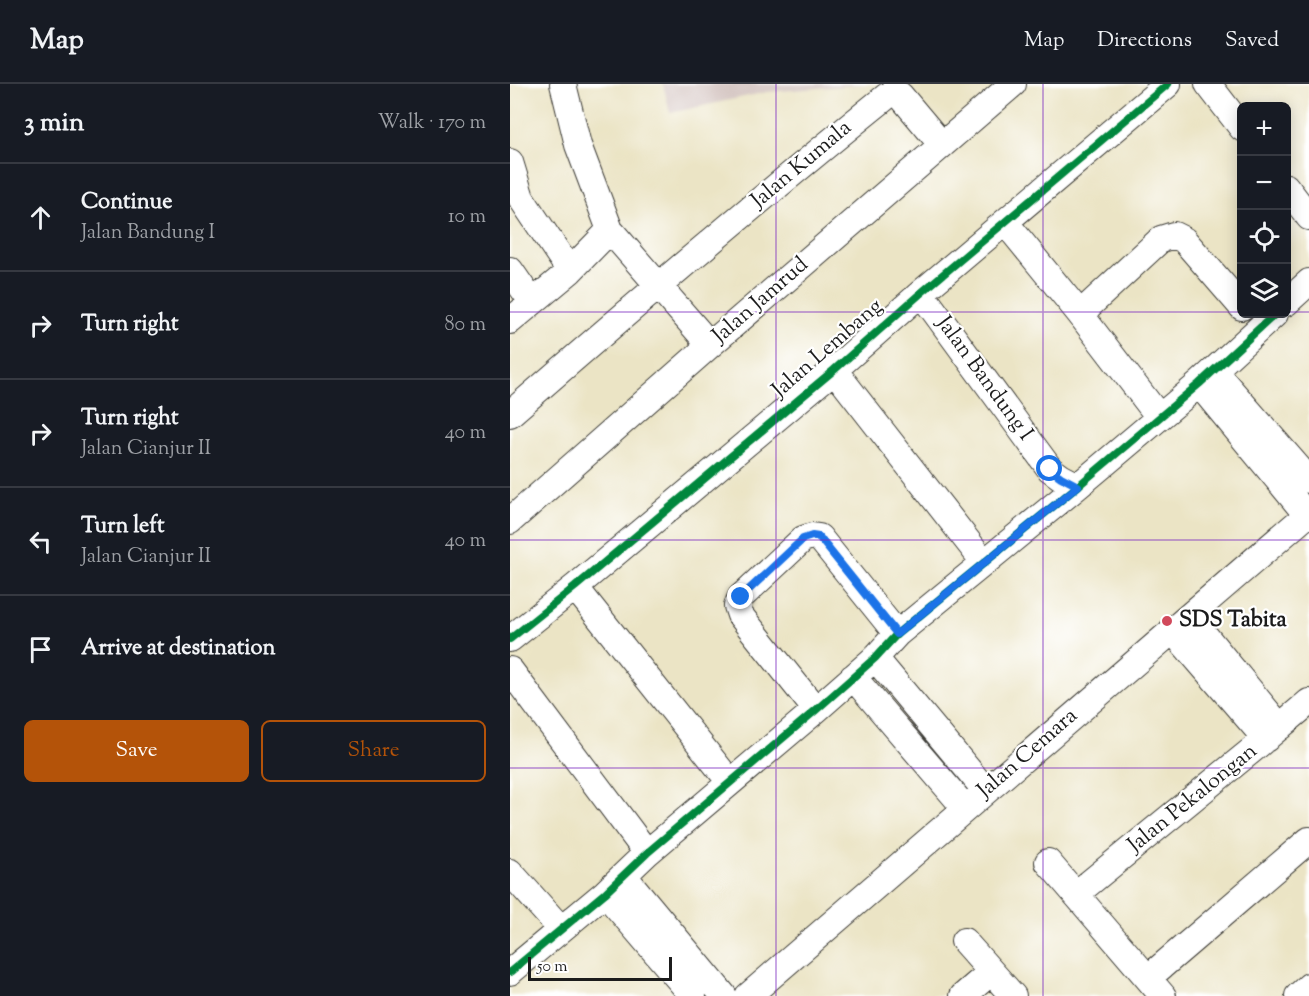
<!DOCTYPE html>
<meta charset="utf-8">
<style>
body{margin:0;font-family:"Sorts Mill Goudy",serif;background:#242831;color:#f1f3f6}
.controls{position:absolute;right:18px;top:18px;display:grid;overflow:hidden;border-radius:9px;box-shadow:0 3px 15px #0003}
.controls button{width:54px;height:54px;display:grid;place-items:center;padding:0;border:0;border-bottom:2px solid #363941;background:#171b24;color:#f1f3f6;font:30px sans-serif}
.scale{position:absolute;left:18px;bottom:15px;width:144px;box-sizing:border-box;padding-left:6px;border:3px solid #1c1c1c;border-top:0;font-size:16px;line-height:21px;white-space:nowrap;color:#1c1c1c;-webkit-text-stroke:4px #fff;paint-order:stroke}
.stop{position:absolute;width:18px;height:18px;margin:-14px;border:4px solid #1a73e8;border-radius:50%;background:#fff}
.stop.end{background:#1a73e8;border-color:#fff;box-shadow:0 2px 6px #0008}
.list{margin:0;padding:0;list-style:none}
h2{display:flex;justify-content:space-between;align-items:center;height:78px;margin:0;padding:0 24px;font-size:26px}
h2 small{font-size:20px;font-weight:400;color:#9ea1a6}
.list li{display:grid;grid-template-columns:39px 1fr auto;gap:18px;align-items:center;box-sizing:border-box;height:108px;padding:0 24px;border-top:2px solid #363941}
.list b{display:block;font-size:22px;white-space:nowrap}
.list p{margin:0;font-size:20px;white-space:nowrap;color:#9ea1a6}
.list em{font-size:20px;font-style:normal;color:#9ea1a6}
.actions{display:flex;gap:12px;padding:18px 24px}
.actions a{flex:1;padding:14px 0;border:2px solid #b45309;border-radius:9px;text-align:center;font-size:21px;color:#b45309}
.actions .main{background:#b45309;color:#fff}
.icon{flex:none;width:33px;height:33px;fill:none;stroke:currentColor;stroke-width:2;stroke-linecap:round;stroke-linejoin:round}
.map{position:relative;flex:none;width:799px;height:912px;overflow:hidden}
header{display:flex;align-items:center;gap:36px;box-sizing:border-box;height:84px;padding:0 30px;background:#171b24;border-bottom:2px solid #363941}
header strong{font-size:28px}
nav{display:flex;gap:33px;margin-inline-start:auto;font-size:21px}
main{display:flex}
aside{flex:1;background:#171b24}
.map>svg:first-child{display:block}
.industrial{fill:#d0c0bc}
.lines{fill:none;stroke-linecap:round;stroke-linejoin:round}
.minor-casing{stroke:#3b3a35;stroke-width:28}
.minor{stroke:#fff;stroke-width:26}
.cycleway-casing{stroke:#fff;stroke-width:11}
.cycleway{stroke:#00873e;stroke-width:8}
.route{stroke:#1a73e8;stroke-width:8}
.grid{fill:none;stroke:#7b2cbf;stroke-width:1.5;stroke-opacity:0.55}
.poi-dot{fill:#d1495b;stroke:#fff;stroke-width:2}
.labels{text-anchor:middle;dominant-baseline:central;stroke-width:4.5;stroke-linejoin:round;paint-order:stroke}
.street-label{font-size:22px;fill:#1c1c1c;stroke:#fff}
.poi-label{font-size:22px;font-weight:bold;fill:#1c1c1c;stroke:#fff;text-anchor:start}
</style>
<header>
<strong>Map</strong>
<nav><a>Map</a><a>Directions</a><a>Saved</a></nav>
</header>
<main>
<aside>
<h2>3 min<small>Walk · 170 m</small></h2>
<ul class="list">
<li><svg class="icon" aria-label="ahead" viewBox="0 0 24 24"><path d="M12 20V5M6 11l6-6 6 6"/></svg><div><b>Continue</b><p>Jalan Bandung I</p></div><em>10 m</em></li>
<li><svg class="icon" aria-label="right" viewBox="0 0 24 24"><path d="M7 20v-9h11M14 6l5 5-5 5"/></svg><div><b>Turn right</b></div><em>80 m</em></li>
<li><svg class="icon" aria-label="right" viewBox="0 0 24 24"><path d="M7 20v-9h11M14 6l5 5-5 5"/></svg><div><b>Turn right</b><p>Jalan Cianjur II</p></div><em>40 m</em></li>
<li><svg class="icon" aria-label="left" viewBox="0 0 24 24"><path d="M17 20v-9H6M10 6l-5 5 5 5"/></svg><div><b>Turn left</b><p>Jalan Cianjur II</p></div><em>40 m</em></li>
<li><svg class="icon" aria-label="arrive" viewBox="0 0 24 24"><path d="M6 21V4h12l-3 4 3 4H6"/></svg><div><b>Arrive at destination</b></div></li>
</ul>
<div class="actions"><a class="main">Save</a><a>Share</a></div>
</aside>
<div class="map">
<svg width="799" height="912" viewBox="0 0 799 912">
<rect width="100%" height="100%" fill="#fff"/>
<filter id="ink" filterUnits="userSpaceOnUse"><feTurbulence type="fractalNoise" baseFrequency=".0167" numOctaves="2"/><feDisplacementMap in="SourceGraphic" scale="12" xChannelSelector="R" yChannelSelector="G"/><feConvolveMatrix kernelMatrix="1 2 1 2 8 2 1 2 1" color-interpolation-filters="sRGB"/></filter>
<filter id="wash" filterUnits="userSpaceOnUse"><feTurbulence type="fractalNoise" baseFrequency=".008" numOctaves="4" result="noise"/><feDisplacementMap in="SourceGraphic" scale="24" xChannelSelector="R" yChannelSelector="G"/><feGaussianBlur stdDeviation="1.35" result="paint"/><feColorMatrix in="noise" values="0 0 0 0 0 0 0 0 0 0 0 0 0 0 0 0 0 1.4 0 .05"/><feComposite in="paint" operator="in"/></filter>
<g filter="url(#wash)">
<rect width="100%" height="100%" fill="#ebe4c5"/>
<path class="industrial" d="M153,0H359L257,8L160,29Z"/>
</g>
<g filter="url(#ink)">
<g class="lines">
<g class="minor-casing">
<path id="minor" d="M53,0L68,61L100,146L200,261
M698,0L732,44
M0,78L11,114L60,187
M776,103L799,133
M495,138L570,230L649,333
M0,186L18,212
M411,209L540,385L551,393L568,402
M776,219L799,198
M570,230L651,155L664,151L674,156L732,223
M0,237L60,187L100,146
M324,286L474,478
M704,287L799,396
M689,300L797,431
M0,330C124,222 249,115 377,12L382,9L390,11L432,61
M0,437L200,261L503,0
M65,503L220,698
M679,532L770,643
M662,546L756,655
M0,555L65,503L324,286L411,209L658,0
M365,574L476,707
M0,586L137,769
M343,593L455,724
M306,626L230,531L227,522L231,513L293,455L302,452L309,453L387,550
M538,778L653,912
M0,788L51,845
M114,792L214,912
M95,809L183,912
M566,810L747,662L799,618
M454,857L503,912
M0,888L95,809L137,769L306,626L365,574L387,550L568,402L689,300L765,230
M638,894L799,756
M238,912L799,429
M453,912L481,888
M788,912L799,902"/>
</g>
<use href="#minor" class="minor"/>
<g class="cycleway-casing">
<path id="cycleway" d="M0,555L65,503L324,286L411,209L658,0
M0,888L95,809L137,769L306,626L365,574L387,550L568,402L689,300L765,230"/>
</g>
<use href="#cycleway" class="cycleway"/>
</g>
</g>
<g class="lines" filter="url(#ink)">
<path class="route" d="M231,513L293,455L302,452L309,453L387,550L568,402L551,393L540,385"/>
</g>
<path class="grid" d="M266,0V912M533,0V912M0,228H732M776,228H799M0,456H799M0,684H799"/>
<circle class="poi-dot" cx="657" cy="537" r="6"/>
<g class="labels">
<g class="street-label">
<text transform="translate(292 81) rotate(-40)">Jalan Kumala</text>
<text transform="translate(251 217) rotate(-41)">Jalan Jamrud</text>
<text transform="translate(318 265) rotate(-41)">Jalan Lembang</text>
<text transform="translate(474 295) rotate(54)">Jalan Bandung I</text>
<text transform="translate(518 670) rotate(-41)">Jalan Cemara</text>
<text transform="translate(683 715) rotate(-39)">Jalan Pekalongan</text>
</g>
<g class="poi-label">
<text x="669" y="537">SDS Tabita</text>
</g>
</g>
</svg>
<div class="controls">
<button>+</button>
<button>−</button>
<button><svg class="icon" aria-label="locate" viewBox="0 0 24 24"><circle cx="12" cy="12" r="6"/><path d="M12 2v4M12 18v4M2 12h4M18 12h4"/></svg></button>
<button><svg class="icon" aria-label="layers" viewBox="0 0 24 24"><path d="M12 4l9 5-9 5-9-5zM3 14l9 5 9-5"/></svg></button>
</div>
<div class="scale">50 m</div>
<div class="stop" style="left:540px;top:385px"></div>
<div class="stop end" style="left:231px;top:513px"></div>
</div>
</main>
